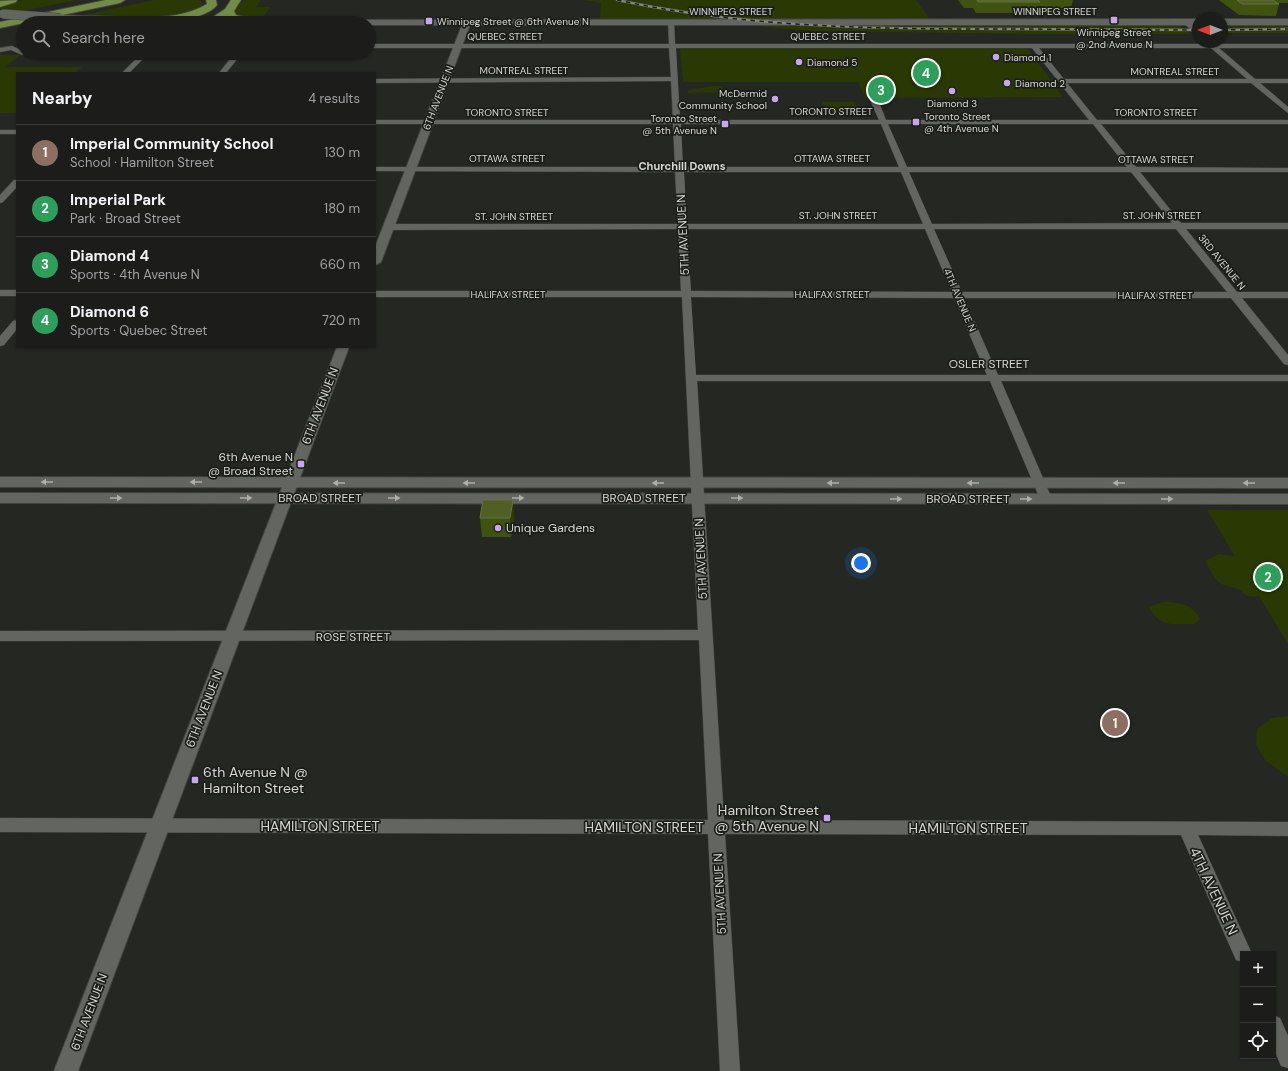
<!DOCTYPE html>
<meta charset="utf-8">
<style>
body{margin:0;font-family:"DM Sans",sans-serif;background:#252623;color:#f1f3f6}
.controls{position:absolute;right:12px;bottom:12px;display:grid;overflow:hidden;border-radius:0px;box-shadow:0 1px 3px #0004}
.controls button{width:36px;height:36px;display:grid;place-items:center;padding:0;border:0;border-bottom:1px solid #3a3b39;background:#1c1d1a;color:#f1f3f6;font:20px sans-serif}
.compass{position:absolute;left:1192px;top:12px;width:36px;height:36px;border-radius:50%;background:#1c1d1a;box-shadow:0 1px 3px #0004;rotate:270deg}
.you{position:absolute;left:861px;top:563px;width:14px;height:14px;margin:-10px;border:3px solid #fff;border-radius:50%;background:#1a73e8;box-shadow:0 0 0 6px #1a73e833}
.badge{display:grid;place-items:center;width:26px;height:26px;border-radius:50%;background:#bca0f2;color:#fff;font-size:13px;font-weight:700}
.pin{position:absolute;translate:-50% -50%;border:2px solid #fff;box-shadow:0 1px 4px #0006}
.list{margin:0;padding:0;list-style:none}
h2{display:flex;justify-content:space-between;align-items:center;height:52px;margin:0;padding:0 16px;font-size:17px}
h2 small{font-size:13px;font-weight:400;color:#a0a2a2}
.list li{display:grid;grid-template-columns:26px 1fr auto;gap:12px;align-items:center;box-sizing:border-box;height:56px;padding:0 16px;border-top:1px solid #3a3b39}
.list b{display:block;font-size:15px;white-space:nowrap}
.list p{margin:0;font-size:13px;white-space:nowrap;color:#a0a2a2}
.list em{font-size:13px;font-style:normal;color:#a0a2a2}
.icon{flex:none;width:22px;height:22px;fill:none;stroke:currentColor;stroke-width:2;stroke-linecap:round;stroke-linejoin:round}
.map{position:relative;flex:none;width:1288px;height:1071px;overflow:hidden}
.search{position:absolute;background:#1c1d1a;box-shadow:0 1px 3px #0004;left:16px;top:16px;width:360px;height:44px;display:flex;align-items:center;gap:10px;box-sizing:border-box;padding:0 14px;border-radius:22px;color:#a0a2a2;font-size:15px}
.panel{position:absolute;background:#1c1d1a;box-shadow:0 1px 3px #0004;left:16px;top:72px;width:360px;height:276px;border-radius:0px}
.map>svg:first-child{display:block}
.green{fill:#2a3903}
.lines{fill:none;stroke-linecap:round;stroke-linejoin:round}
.minor-casing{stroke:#434440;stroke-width:1}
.tertiary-casing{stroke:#434440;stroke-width:2}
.secondary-casing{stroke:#434440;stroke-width:2}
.motorway-casing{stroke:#434440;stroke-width:2}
.minor{fill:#636660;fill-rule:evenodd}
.tertiary{fill:#636660;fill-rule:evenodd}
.secondary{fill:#636660;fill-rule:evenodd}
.motorway{fill:#728b45;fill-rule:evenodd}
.rail-casing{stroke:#838581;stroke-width:2.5}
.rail{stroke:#1c1e19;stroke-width:1.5;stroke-dasharray:4.5;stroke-linecap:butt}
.secondary-bridge-casing{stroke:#434440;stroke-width:10;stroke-linecap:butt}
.secondary-bridge{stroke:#636660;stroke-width:9}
.wall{fill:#3f520f}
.shaded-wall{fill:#2e3b0e}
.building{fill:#506024;stroke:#657340}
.oneway{fill:#aeafab}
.poi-dot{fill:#c8a6ef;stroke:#1c1e19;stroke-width:1.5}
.labels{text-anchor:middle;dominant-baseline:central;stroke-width:3.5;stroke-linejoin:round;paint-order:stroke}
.far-street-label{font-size:10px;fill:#d6d7d4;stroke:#1c1e19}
.far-poi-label{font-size:10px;fill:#d6d7d4;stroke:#1c1e19;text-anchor:start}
.far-neighbourhood-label{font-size:11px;font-weight:bold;fill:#d6d8d2;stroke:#1c1e19}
.street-label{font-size:12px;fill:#d6d7d4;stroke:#1c1e19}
.poi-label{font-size:12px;fill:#d6d7d4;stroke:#1c1e19;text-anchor:end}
.near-poi-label{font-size:14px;fill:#d6d7d4;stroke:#1c1e19;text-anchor:start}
.near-street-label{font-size:14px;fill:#d6d7d4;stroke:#1c1e19}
</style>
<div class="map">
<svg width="1288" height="1071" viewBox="0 0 1288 1071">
<rect width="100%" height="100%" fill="#252723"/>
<path class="green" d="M24,0H78L16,12L0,11L1,5Z
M154,0H197L204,3C186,25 105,17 78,16Z
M244,0H261L256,7H271L261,19L237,16L235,10Z
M585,0H916L929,18L926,20H600L601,3Z
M754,24L896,26L1176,25L1182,27L1190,34H1028L813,31L757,26Z
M1222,25H1288V33H1222Z
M680,49H1028L1063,97L865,98L858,82H683Z
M0,55H20L6,67H82L75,73H17V113H0Z
M713,86H722L724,92L688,93V90Z
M822,102H855L860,112H826Z
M1207,510H1288V644L1259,596C1251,598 1244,596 1239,589C1215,584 1217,582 1205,561L1219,554L1235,556Z
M1163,602C1178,602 1193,604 1200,619L1194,624C1173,624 1160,628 1149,607Z
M1288,716V777L1265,760L1256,745L1257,729L1272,718Z"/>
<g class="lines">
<g class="minor-casing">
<path id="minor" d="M671,20L674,22L675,44H1207L1206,42L1214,44H1288V48H1219L1255,79H1288V83H1260L1288,107V113L1251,83H1067L1097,120H1288V124H1101L1136,167L1288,168V172H1140L1181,223H1288V229H1186L1237,292H1288V298H1242L1288,355V365L1284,364L1231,298H964L998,375H1288V381H1001L1052,499L1046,503L1040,499L990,381H697L724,820L1288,822V836L1198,835L1252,954H1243V962L1236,960L1181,835L725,834L740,1071H720L708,834L0,832V818L708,820L699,640L0,641V631L698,630L682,297H375V291H681L678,229L388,230L384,227L388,224H678L675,172L375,171V167H675L673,124H375V120H673L671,81L375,83V79L671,77L669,48H369V44H669L668,22ZM676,48H1032L1089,120H886L878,100L874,98L870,100L879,120H680ZM1039,48H1211L1247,79H1064ZM681,124H881L899,167H683ZM888,124H1093L1127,167H907ZM684,172H901L923,224H687ZM909,172H1131L1172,223L932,224ZM687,229H925L952,292L691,291ZM934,229H1176L1227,292H962ZM691,297L954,298L987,375H696Z
M1183,21H1187L1198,30V35L1183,23Z
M12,46L23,51V53H25L22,55L11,50L0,52V48Z
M142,53H149L129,73H122Z
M235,53H242L226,73H219Z
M0,130H17V134H0Z
M14,180H17V187L3,202L0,203V195Z
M0,290H17V296H0Z
M17,320V329L4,345L0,346V336L13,321Z
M1273,1015L1280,1018L1288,1036V1068L1281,1066L1273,1047Z"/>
</g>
<g class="tertiary-casing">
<path id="tertiary" d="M464,20L471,22L381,262L375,265V247Z
M337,347H349L78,1071H54Z"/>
</g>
<g class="secondary-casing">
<path id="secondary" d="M60,15L105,17L109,20L105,23L57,20L56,18Z
M153,18L262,20L1198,19V25H369V23H150V19Z
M1222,19H1288V25H1222Z
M0,477L1288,478V488L0,487Z
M0,493L1288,494V504L0,503Z"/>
</g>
<g class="motorway-casing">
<path id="motorway" d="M17,0L16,2L0,7V1Z
M106,0H125L120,3L0,28V22Z
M206,0H216L217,5C198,29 114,23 85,22L80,19L85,16C121,16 175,24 207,4Z
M231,0H241L234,11L236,15L251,19L252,21L251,23L228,19L227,17L216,23H204L225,9Z"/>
</g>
<use href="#minor" class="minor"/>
<use href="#tertiary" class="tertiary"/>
<use href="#secondary" class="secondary"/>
<use href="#motorway" class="motorway"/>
<g class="rail-casing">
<path id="rail" d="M617,0C744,27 866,29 996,29C1063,29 1131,30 1198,30
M1222,30L1288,29"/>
</g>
<use href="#rail" class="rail"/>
<g class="secondary-bridge-casing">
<path id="secondary-bridge" d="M3,14L60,18"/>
</g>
<use href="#secondary-bridge" class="secondary-bridge"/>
</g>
<path class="wall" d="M958,0H1073L1071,8H1039L1038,13H976L973,8H964Z
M1219,0H1288V3H1277L1279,4L1276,16L1239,15Z
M483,500L514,519L511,537H482L480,518Z"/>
<path class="shaded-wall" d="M513,500L514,519L511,537L510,518Z"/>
<path class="building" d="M977,0H1038L1040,2H978Z
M1237,0H1273L1279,4H1242Z
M483,500H513L510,518H480Z"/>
<defs><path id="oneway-solid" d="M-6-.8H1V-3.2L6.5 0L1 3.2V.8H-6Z"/></defs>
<g class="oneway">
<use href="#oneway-solid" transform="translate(47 482) rotate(-180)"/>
<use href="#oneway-solid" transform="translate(196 482) rotate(-180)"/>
<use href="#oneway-solid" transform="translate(339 483) rotate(-180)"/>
<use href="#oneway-solid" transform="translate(469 483) rotate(-180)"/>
<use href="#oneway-solid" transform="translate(658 483) rotate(180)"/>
<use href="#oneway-solid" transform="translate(833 483) rotate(-180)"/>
<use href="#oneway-solid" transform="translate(973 483) rotate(-180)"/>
<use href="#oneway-solid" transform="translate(1119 483) rotate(-180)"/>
<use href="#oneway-solid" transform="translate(1249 483) rotate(-180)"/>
<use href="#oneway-solid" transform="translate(116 498)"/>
<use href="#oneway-solid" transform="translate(246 498)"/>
<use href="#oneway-solid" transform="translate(394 498)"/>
<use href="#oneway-solid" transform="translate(518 498)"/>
<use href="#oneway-solid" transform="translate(737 498)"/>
<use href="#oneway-solid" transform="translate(896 499)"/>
<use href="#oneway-solid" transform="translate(1026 499)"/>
<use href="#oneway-solid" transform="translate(1167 499)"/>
</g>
<g class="poi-dot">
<rect x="1110" y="16" width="8" height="8" rx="2"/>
<rect x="425" y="17" width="8" height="8" rx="2"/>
<circle cx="996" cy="57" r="4"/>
<circle cx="799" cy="62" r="4"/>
<circle cx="1007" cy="83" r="4"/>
<circle cx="952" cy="91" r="4"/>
<circle cx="775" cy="99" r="4"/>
<rect x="912" y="118" width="8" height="8" rx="2"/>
<rect x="721" y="120" width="8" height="8" rx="2"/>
<rect x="297" y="460" width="8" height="8" rx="2"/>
<circle cx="498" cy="528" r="4"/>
<rect x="191" y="776" width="8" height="8" rx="2"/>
<rect x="823" y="814" width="8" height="8" rx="2"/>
</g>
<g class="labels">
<g class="far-street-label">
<text x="731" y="11">WINNIPEG STREET</text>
<text x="1055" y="11">WINNIPEG STREET</text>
<text x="505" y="36">QUEBEC STREET</text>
<text x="828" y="36">QUEBEC STREET</text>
<text x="524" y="70">MONTREAL STREET</text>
<text x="1175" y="71">MONTREAL STREET</text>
<text transform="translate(438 98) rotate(-69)">6TH AVENUE N</text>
<text x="831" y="111">TORONTO STREET</text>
<text x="507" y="112">TORONTO STREET</text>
<text x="1156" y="112">TORONTO STREET</text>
<text x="507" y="158">OTTAWA STREET</text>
<text x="832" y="158">OTTAWA STREET</text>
<text x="1156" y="159">OTTAWA STREET</text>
<text x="838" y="215">ST. JOHN STREET</text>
<text x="1162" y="215">ST. JOHN STREET</text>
<text x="514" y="216">ST. JOHN STREET</text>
<text transform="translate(1222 262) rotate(51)">3RD AVENUE N</text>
<text x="508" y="294">HALIFAX STREET</text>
<text x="832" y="294">HALIFAX STREET</text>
<text x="1155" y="295">HALIFAX STREET</text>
<text transform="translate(960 300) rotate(67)">4TH AVENUE N</text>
</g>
<g class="far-poi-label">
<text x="437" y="21">Winnipeg Street @ 6th Avenue N</text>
<text x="1114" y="32" text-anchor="middle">Winnipeg Street<tspan x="1114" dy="12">@ 2nd Avenue N</tspan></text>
<text x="1004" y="57">Diamond 1</text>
<text x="807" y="62">Diamond 5</text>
<text x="1015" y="83">Diamond 2</text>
<text x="767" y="93" text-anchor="end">McDermid<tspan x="767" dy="12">Community School</tspan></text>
<text x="952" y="103" text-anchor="middle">Diamond 3</text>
<text x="924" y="116">Toronto Street<tspan x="924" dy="12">@ 4th Avenue N</tspan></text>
<text x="717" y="118" text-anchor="end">Toronto Street<tspan x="717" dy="12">@ 5th Avenue N</tspan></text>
</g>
<g class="far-neighbourhood-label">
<text x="682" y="166">Churchill Downs</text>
</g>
<g class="street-label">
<text transform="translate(683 235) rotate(-93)">5TH AVENUE N</text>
<text x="989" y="364">OSLER STREET</text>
<text transform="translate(320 406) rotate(-69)">6TH AVENUE N</text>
<text x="320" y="498">BROAD STREET</text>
<text x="644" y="498">BROAD STREET</text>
<text x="968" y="499">BROAD STREET</text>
<text transform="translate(701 559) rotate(-93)">5TH AVENUE N</text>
<text x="353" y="637">ROSE STREET</text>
<text transform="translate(204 709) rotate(-69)">6TH AVENUE N</text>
<text transform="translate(720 894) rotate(-93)">5TH AVENUE N</text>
<text transform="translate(89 1012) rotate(-69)">6TH AVENUE N</text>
</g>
<g class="poi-label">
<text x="293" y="457">6th Avenue N<tspan x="293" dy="14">@ Broad Street</tspan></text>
<text x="506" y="528" text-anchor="start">Unique Gardens</text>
</g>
<g class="near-poi-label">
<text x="203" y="772">6th Avenue N @<tspan x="203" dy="16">Hamilton Street</tspan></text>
<text x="819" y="810" text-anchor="end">Hamilton Street<tspan x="819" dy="16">@ 5th Avenue N</tspan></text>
</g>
<g class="near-street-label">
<text x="320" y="826">HAMILTON STREET</text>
<text x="644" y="827">HAMILTON STREET</text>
<text x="968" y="828">HAMILTON STREET</text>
<text transform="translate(1214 891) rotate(65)">4TH AVENUE N</text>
</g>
</g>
</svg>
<div class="controls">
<button>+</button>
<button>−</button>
<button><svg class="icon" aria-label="locate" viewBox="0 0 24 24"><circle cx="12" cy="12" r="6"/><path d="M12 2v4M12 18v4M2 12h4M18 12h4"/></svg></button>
</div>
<svg class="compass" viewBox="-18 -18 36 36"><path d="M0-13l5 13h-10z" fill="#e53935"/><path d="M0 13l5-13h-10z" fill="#a0a2a2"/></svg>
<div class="you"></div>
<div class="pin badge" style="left:1115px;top:723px;background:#8d6e63">1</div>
<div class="pin badge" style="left:1268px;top:577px;background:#2e9e5b">2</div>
<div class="pin badge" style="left:881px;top:90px;background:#2e9e5b">3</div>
<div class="pin badge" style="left:926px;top:73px;background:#2e9e5b">4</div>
<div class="search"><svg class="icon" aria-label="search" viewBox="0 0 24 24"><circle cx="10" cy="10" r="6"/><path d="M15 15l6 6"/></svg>Search here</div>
<section class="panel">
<h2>Nearby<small>4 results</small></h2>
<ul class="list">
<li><span class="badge" style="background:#8d6e63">1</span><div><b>Imperial Community School</b><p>School · Hamilton Street</p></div><em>130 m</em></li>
<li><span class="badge" style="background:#2e9e5b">2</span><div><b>Imperial Park</b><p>Park · Broad Street</p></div><em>180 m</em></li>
<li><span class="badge" style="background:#2e9e5b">3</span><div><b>Diamond 4</b><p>Sports · 4th Avenue N</p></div><em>660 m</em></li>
<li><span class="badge" style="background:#2e9e5b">4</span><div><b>Diamond 6</b><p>Sports · Quebec Street</p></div><em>720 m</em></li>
</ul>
</section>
</div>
